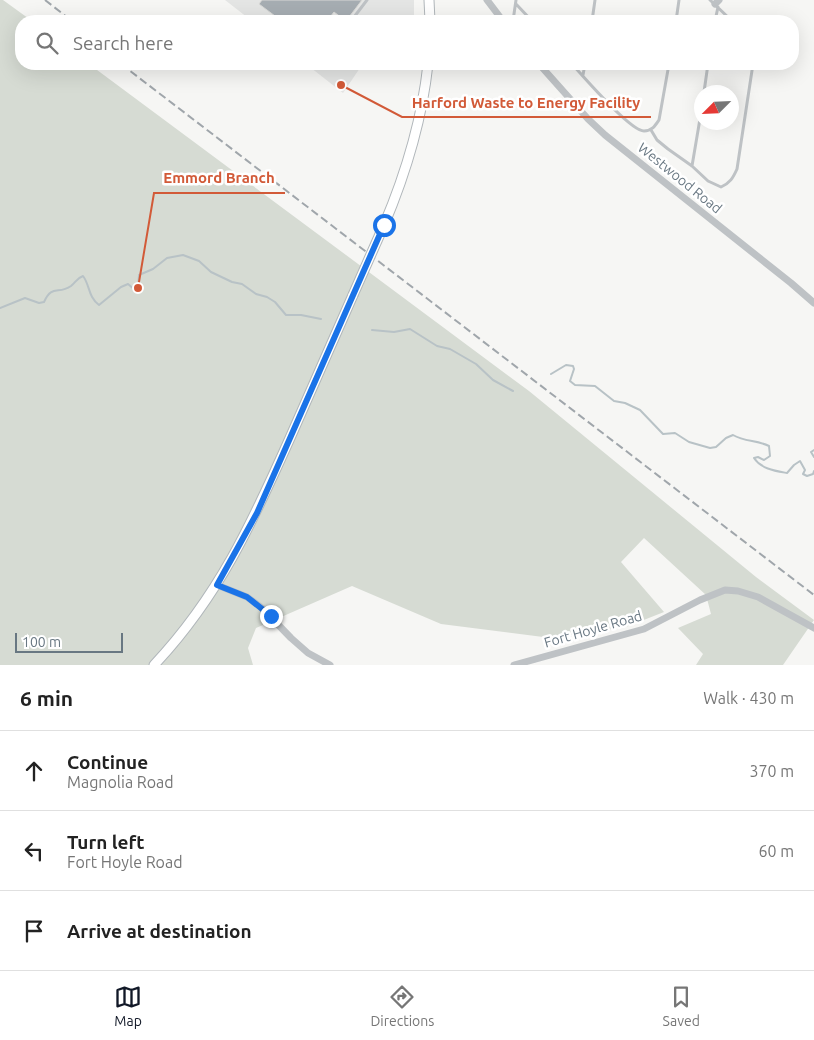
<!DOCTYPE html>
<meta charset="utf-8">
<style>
body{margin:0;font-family:Ubuntu,sans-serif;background:#f2f2f2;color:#222}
.compass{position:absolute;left:694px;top:85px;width:45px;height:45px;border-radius:50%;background:#fff;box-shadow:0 5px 20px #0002;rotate:246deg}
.scale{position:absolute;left:15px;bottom:12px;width:108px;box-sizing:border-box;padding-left:5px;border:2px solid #687782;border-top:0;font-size:14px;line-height:18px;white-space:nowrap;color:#687782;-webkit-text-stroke:4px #fff;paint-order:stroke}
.stop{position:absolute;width:15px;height:15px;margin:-11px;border:4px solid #1a73e8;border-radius:50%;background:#fff}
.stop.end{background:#1a73e8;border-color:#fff;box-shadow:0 1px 5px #0008}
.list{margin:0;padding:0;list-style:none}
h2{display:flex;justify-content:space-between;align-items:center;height:65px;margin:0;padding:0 20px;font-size:21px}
h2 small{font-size:16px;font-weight:400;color:#767676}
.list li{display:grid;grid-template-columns:32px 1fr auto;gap:15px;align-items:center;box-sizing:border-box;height:80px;padding:0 20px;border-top:1px solid #e0e0e0}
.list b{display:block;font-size:19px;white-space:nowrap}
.list p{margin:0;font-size:16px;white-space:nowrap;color:#767676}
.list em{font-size:16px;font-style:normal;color:#767676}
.icon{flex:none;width:28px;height:28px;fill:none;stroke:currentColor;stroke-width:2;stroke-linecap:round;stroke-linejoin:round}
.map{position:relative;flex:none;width:814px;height:665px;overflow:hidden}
.search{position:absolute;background:#fff;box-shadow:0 5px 20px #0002;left:15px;right:15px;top:15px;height:55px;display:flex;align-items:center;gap:12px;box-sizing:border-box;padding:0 18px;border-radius:20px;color:#767676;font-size:19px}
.sheet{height:305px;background:#fff}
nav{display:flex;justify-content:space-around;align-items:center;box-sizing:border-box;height:70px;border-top:1px solid #e0e0e0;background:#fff;font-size:14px;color:#767676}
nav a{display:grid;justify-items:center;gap:2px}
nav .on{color:#111827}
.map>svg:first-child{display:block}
.built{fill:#e4e5e4}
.green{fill:#d6dbd3}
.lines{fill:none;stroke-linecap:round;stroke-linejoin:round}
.stream{stroke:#b8c2c6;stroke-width:2}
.building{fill:#a6adb2;stroke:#d8d8d6}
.secondary-casing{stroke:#b0b6ba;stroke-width:11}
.service{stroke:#bec2c5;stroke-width:3}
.minor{stroke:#bec2c5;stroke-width:7}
.secondary{stroke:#fff;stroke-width:9}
.rail{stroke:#a0a6ab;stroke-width:2;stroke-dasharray:8 4;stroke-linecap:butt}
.secondary-bridge-casing{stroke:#b0b6ba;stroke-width:11;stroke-linecap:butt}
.secondary-bridge{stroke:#fff;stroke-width:9}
.route{stroke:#1a73e8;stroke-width:6}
.labels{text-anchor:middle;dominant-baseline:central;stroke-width:5;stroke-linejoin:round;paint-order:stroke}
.street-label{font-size:14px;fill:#687782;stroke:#fff}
.leader{fill:none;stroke:#d25a38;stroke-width:2}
.callout-dot{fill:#d25a38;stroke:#fff;stroke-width:2}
.callout-label{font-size:15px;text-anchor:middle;font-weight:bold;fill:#d25a38;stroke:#fff;stroke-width:5;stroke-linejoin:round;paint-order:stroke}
</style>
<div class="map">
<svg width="814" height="665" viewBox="0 0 814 665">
<rect width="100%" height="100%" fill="#f6f6f4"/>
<path class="built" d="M225,0H414V20L252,21Z
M306,64H361L362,65L343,93Z"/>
<path class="green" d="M0,0H3L32,21H21V64H89L529,391L756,577L814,620L783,665H696L703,654L678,628L711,614L706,595L644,538L621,562L664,612L626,627L551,638L441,624L352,586L256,628L248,648L253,665H0Z"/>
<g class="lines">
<path class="stream" d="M0,308L25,298L39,303L44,302C52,284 58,295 71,286C76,282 77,278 83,276C90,285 88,297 99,305L121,287L128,284L135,290L138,288L139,275L153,269L167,258L183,255L199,261L211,272L232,282L242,284L256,294L267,297L275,302L286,315H301L321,319
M372,330L394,332L410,329L437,346L450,349L476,364L493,380L513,391
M551,374L566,365L573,366L574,369L570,381L575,385L595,386L614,401L625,403L640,410L663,434L675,433L689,442L710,448L716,447L726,438L733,435C745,442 757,440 769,446L770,456L764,460L758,457L754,458C761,469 776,471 787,473L794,465L800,461L805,470L803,474L807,476L813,474L814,471
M814,450L811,452L814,457"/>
</g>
<path class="building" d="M262,0H362L346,21L334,12L327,21H271L275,16L259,4Z"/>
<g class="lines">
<g class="secondary-casing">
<path id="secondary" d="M429,0L430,21
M384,225C406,173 422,120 428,64
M154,665C219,596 252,523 290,438C311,390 332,343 353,295"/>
</g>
<path class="service" d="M710,0L732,21
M516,4L532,21
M351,21L367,0
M513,21L516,0
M592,21L595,0
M676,21L679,0
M715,21L718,7
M572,64C583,76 630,131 644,131C652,131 655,126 659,120L669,64
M583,75L585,64
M704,92L708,64
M651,130L657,140L668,149L692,166L708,181L721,187C730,183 733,178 737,169L753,64
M692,166L702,107"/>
<path class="minor" d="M487,0L503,21
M715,4L719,0
M539,64L588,119L605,135L791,283L814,303
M217,585L247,597L262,608L291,638L308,653L330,665
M514,665L644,629L700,600L725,590L738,591L758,597L814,628"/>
<use href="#secondary" class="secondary"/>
<path class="rail" d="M45,0L72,21
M121,64L814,595"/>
<g class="secondary-bridge-casing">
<path id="secondary-bridge" d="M353,295L384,225"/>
</g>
<use href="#secondary-bridge" class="secondary-bridge"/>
</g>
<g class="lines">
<path class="route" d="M271,616L247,597L217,585L257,513L384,225"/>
</g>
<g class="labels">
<g class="street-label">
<text transform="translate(680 178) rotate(39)">Westwood Road</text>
<text transform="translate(593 629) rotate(-16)">Fort Hoyle Road</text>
</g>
</g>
<path class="leader" d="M341 85L402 117H651M138 288L154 193H285"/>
<g class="callout-dot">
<circle cx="341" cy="85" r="5"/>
<circle cx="138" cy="288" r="5"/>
</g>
<g class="callout-label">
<text x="526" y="108">Harford Waste to Energy Facility</text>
<text x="219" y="183">Emmord Branch</text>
</g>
</svg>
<svg class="compass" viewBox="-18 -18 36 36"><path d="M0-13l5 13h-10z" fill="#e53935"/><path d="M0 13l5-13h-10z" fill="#767676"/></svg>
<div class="scale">100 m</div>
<div class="stop" style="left:384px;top:225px"></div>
<div class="stop end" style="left:271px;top:616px"></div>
<div class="search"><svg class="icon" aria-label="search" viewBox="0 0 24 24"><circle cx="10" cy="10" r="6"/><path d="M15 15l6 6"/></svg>Search here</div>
</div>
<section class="sheet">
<h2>6 min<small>Walk · 430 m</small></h2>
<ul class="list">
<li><svg class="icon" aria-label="ahead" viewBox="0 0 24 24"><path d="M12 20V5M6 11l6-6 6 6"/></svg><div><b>Continue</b><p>Magnolia Road</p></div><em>370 m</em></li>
<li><svg class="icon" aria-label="left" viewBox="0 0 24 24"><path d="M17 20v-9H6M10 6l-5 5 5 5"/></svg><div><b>Turn left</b><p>Fort Hoyle Road</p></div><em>60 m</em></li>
<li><svg class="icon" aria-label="arrive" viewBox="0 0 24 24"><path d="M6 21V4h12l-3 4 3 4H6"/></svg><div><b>Arrive at destination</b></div></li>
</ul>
</section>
<nav>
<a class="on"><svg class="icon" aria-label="map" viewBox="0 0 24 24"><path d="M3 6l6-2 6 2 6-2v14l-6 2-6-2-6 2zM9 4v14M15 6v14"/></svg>Map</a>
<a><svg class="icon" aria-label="directions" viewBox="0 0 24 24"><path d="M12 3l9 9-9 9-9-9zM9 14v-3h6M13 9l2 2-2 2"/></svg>Directions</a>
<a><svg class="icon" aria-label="saved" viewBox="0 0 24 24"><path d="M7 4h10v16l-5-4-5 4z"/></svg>Saved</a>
</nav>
